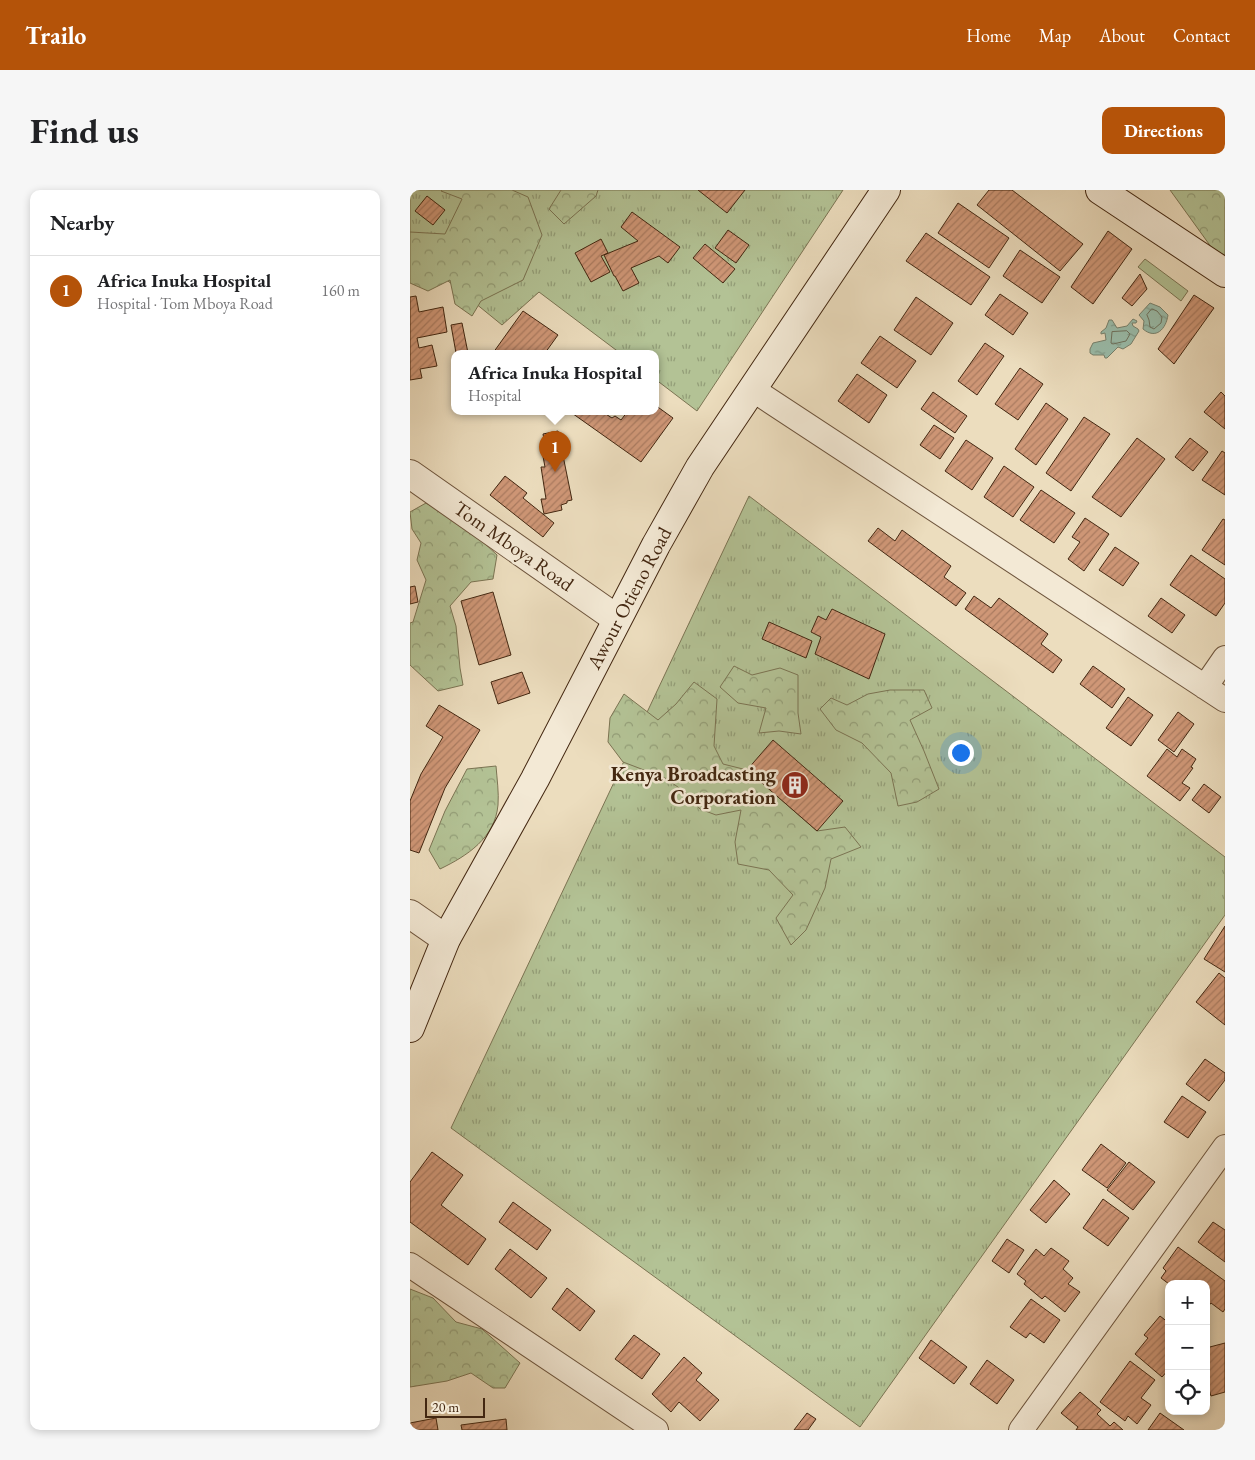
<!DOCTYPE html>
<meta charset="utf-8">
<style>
body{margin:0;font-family:"EB Garamond",serif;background:#f6f6f6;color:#202124}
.controls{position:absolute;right:15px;bottom:15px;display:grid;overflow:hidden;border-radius:10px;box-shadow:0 2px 8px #0003}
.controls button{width:45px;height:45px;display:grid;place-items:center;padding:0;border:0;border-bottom:1px solid #e0e0e0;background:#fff;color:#202124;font:25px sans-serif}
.scale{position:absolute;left:15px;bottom:12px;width:60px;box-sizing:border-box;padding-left:5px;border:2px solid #432711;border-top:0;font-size:14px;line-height:18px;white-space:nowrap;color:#432711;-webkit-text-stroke:4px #f3e9d5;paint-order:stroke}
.you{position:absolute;left:550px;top:562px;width:18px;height:18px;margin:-12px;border:4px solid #fff;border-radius:50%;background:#1a73e8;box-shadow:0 0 0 8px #1a73e833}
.badge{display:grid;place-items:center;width:32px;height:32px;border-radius:50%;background:#b45309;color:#fff;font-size:16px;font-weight:700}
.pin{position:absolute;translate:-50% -41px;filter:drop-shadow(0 1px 2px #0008)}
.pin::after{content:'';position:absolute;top:26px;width:18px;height:15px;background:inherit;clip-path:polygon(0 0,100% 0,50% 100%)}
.popup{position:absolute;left:41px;top:160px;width:208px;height:65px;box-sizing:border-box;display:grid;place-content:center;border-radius:10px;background:#fff;filter:drop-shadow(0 1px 4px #0005);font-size:16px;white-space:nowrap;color:#757577}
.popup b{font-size:19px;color:#202124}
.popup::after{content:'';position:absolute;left:50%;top:100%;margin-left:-10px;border:10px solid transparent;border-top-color:#fff}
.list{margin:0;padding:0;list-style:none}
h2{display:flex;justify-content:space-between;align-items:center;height:65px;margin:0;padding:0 20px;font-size:21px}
h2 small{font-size:16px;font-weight:400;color:#757577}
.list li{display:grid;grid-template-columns:32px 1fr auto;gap:15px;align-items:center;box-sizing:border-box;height:70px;padding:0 20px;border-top:1px solid #e0e0e0}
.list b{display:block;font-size:19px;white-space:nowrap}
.list p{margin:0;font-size:16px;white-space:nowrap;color:#757577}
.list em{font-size:16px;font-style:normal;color:#757577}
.icon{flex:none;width:28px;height:28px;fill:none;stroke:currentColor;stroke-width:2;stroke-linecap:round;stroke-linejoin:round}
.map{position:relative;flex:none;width:815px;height:1240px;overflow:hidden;border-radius:10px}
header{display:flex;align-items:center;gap:30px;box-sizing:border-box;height:70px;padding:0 25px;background:#b45309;color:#fff}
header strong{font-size:24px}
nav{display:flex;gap:28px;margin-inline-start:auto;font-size:18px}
.intro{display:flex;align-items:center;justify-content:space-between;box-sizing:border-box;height:120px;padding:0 30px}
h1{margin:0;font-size:35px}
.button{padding:12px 22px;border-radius:10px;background:#b45309;color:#fff;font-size:18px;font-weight:700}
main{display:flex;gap:30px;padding:0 30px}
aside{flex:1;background:#fff;border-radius:10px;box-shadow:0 2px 8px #0003}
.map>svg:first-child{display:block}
.grass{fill:url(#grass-tufts);stroke:#7b7453}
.forest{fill:url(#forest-crowns);stroke:#7b7453}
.pitch{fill:#b3c295;stroke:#7b7453}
.water{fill:url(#water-ripples);stroke:#77816d}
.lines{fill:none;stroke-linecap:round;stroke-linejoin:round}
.shore{stroke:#6e725e;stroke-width:1}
.building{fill:url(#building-hatch);stroke:#432711}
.minor-casing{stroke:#6d543c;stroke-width:26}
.tertiary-casing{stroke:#6d543c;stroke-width:30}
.secondary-casing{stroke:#432711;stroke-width:30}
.minor{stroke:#f3e9d5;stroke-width:24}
.tertiary{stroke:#f3e9d5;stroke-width:28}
.secondary{stroke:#f3e9d5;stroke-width:28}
.labels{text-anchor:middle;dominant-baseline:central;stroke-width:5;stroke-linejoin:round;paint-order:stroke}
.street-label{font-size:20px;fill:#432711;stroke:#f3e9d5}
.poi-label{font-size:20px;font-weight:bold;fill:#432711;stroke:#f3e9d5;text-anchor:end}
</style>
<header>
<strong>Trailo</strong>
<nav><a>Home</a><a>Map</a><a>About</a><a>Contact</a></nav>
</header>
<div class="intro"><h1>Find us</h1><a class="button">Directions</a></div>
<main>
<aside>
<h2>Nearby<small></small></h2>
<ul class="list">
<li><span class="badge">1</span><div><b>Africa Inuka Hospital</b><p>Hospital · Tom Mboya Road</p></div><em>160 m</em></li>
</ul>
</aside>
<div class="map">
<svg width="815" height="1240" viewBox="0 0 815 1240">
<defs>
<pattern id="grass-tufts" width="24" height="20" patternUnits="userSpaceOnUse" patternTransform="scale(1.25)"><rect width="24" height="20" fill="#b3c295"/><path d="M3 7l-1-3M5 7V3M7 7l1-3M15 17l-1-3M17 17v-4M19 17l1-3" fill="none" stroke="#939e78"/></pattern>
<pattern id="forest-crowns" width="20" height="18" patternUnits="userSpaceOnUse" patternTransform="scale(1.25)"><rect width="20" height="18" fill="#b3c295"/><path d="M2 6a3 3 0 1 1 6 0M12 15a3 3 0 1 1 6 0" fill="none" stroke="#939e78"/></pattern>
<pattern id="water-ripples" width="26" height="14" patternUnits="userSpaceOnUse" patternTransform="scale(1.25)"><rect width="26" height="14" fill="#9abdab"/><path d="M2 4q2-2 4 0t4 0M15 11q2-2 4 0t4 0" fill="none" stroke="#7f9a8a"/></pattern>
<pattern id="building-hatch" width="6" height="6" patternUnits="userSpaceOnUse" patternTransform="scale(1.25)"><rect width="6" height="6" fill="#cf9777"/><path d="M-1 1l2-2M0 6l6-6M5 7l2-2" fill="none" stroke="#aa7b60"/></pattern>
</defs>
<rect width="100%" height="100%" fill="#ecddbe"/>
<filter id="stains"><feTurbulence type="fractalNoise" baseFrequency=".004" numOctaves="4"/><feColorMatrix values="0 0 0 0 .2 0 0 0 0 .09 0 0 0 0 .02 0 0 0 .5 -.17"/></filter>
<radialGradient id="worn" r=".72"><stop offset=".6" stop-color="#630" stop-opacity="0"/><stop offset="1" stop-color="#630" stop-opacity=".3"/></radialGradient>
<path class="grass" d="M0,0H433L287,221L245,189V163H210L129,102L92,135L0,60Z
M339,306L815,667V725L450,1237L41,938Z"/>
<path class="forest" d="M32,0H102L118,7L132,45L113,90L71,111L62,126L45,114L40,90L18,101L0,93V42L35,44L52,9L31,1Z
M151,0H188L186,6L154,34L139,19Z
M760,0H815V65L804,61Z
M16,313C43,327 65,344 87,365L83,389L61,392L40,416L46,436L50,478L53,495L28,501L0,475V433L3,432L16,390L7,370L11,353L2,339L0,322Z
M324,476L342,485L370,478L388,485V523L391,544L369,541L349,543L356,518L328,513L310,497Z
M284,492L307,509L304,556L313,574L337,580L407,641L435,637L451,657L421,669L415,698L396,740L381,755L366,728L383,705L359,680L328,674L325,652L331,620L306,625L290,619L275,602L255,588L213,572L198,552L200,528L214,504L248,530L266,514Z
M480,500H514L522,518L500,530L514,561L529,599L507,612L488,616L481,583L452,553L426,540L410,519L421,508L437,515L458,504Z
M86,576C87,589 89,603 88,615C85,648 57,666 30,679L19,660L35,621L57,579Z
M0,1099L23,1108L46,1132L72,1139L110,1173L95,1198H83L61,1183L37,1191L0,1197Z"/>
<path class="pitch" d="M735,69L778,101L771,111L728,77Z"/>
<path class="water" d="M740,113L750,117L758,125C756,139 746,150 733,139L734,131L729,125Z
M723,129L727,131L726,133H722L723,136L728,139L729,141L721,154L713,159L708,157L697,168H695L694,165H683L680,163V159L683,153L696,150L695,143L691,144V142L696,138L699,130H702L707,138L717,136Z"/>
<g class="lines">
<path class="shore" d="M742,119L747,121L752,127L751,133L744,139L740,137L739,130L737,125Z
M717,141L720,144L716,151L703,154L701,153L702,142Z"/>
</g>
<path class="building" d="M288,0H335L317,23Z
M579,0H602L673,54L650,81L567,15Z
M17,6L35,20L23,35L5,21Z
M548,13L599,48L579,78L528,43Z
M222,22L270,57L258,73L249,66L221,78L229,93L213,101L205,86H204L194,65L228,51L211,37Z
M318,40L339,55L326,73L305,58Z
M698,41L722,59L683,114L661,97Z
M516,43L580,87L561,115L496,71Z
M191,49L198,63L191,66L200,82L181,92L165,63Z
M295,54L325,79L313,93L283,68Z
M610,60L650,87L632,113L593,86Z
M730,84L737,99L722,116L712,108Z
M590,104L618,123L603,145L575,125Z
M784,105L804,118L764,174L748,159Z
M6,106L9,122L33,117L37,142L7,148L9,158L22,155L27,176L10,179L12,188L0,190V107Z
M506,107L543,133L521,165L484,140Z
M113,121L148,145L135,163H83Z
M52,133L58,163H46L41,135Z
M470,146L506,171L487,198L451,173Z
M575,153L594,166L567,205L548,191Z
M610,178L633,194L608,230L585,214Z
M447,184L477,205L459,233L428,211Z
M523,202L557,226L545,243L511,219Z
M811,202L815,206V239L794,222Z
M636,213L658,229L626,275L605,259Z
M245,215L263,228L231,272L159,221H191L202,228L205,226L211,230L218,221H245Z
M674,227L700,244L661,301L636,283Z
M524,235L544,248L530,269L510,255Z
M148,241L162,310L157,311V313L151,315L152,320L134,324L131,309H136L131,277H135L132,261L136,260L133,244Z
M727,248L755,269L711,327L682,307Z
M780,248L798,262L783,281L765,267Z
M556,250L583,268L562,300L535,281Z
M812,261L815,263V305L792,290Z
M594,276L624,297L603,327L574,307Z
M95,286L117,303L113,308L144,333L133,347L80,305Z
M631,300L665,323L644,353L610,330Z
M675,328L699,344L674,381L658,369L670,352L662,347Z
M813,329L815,330V375L792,360Z
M468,338L485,351L492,340L541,376L534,387L556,403L546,416L458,351Z
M705,357L729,373L713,396L689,380Z
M781,365L815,389V413L806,426L760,395Z
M5,396L8,412L0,414V397Z
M83,402L101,465L69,475L51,411Z
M564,406L581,418L589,408L638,444L631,454L652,470L643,483L555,419Z
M751,408L775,425L762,443L738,426Z
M422,419L475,444L459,489L405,464L411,447L401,442L408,426L416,430Z
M359,432L402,451L396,468L352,449Z
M683,476L715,499L702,518L670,494Z
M112,482L120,503L88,514L81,492Z
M718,507L743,525L721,556L696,538Z
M29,515L70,540L35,598L9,663L0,660V611L11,584L33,547L16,536Z
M768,522L784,534L764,562L748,550Z
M363,550L433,611L407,641L337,580Z
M757,559L767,567L772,559L786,569L781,577L783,578L772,593L780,598L770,611L737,586Z
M794,594L811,607L799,623L782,610Z
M815,736V782L794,769Z
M809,783L815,788V835L786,812Z
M795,869L815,883V890L799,911L776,894Z
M772,906L796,922L778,948L754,932Z
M691,954L716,973L697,998L672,980Z
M22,962L53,985L31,1015L76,1049L58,1075L0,1032V992Z
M719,972L745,992L723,1020L697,1000Z
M644,990L660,1004L636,1033L620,1020Z
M693,1009L719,1028L698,1056L673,1038Z
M103,1012L141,1040L127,1060L89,1032Z
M803,1032L815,1040V1072L788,1052Z
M597,1049L614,1060L599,1083L582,1071Z
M768,1057L815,1091V1119L813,1122L801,1113L796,1119V1094H759L751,1088L756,1081L753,1078Z
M641,1058L659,1071L653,1079L663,1088L658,1094L670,1102L655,1122L635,1106L632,1109L614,1094L616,1091L607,1084L626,1059L634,1066Z
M100,1059L137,1088L121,1108L85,1079Z
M157,1098L185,1121L170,1141L142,1119Z
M621,1109L650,1130L634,1153L620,1143L616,1148L600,1137Z
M750,1126L759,1133V1179L752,1187L725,1164L738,1148L734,1145Z
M224,1145L250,1164L232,1189L205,1169Z
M521,1150L557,1177L544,1194L509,1168Z
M815,1153V1202L801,1206L796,1190V1158Z
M274,1167L292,1183L286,1190L309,1210L290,1231L269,1212L261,1222L242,1204Z
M577,1170L604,1190L587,1214L560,1194Z
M720,1171L745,1190L731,1208L741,1215L727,1234L718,1226L715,1231L690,1212Z
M670,1202L691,1220L687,1224L700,1236L704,1232L713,1240H666L668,1237L651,1223Z
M397,1223L406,1229L398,1240H384Z
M750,1223L774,1240H738Z
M26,1228L28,1240H0V1233Z
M96,1229L97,1240H52L51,1235Z"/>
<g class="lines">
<g class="minor-casing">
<path id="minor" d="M342,199L815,510
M795,497L815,468
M0,1075L246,1240
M611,1240L815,957"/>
</g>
<g class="tertiary-casing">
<path id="tertiary" d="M0,284L207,429
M0,724L36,749"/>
</g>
<g class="secondary-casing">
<path id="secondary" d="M690,0L815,83
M0,838L36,749L125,589L246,355L290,277L476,0"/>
</g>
<use href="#minor" class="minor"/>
<use href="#tertiary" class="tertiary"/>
<use href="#secondary" class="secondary"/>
</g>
<defs>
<g id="building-disc" transform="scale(1.4375)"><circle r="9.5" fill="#8f2418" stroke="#f3e9d5"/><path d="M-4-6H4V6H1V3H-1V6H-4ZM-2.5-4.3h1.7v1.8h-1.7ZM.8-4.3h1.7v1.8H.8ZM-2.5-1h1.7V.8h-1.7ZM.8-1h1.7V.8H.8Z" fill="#fff"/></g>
</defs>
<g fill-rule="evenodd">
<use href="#building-disc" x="385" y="595"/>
</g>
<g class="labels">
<g class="street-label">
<text transform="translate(104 356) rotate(35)">Tom Mboya Road</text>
<text transform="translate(219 408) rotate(-62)">Awour Otieno Road</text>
</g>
<g class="poi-label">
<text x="366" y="584">Kenya Broadcasting<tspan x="366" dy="23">Corporation</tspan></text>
</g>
</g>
<rect width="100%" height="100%" filter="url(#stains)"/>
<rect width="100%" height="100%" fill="url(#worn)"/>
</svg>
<div class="controls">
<button>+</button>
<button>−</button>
<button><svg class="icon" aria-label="locate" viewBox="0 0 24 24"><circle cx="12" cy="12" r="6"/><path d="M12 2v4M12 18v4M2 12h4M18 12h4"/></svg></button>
</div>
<div class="scale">20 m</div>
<div class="you"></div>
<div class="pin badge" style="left:145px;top:282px">1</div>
<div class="popup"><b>Africa Inuka Hospital</b>Hospital</div>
</div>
</main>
